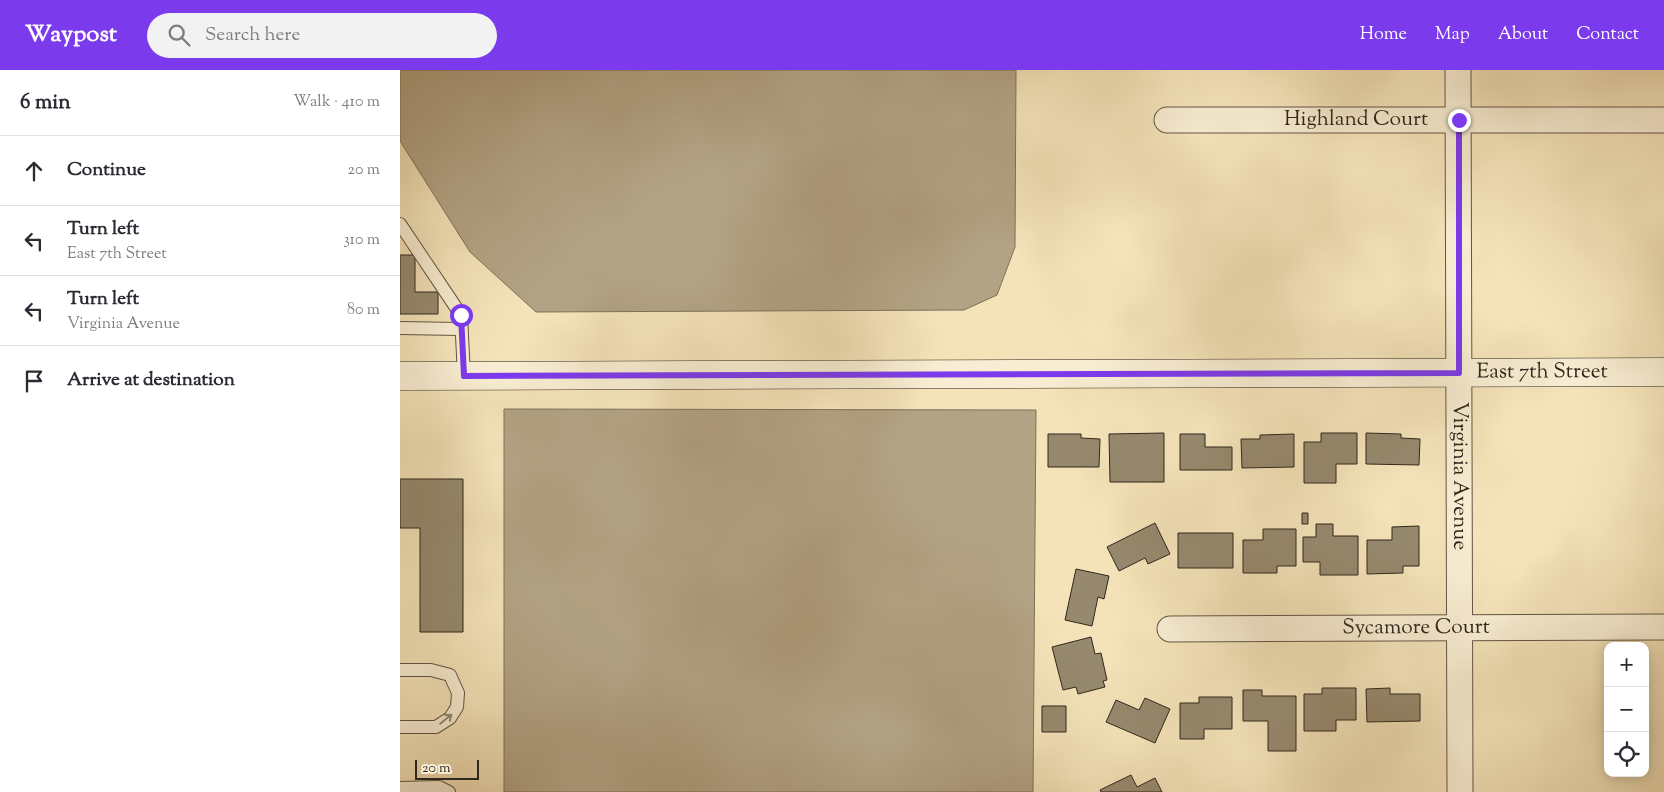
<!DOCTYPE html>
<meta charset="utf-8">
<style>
body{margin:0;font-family:"Sorts Mill Goudy",serif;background:#f2f2f3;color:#2b2b33}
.controls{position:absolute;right:15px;bottom:15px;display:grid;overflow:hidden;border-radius:10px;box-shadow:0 2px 12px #0003}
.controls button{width:45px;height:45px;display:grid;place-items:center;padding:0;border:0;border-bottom:1px solid #e1e1e2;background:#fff;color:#2b2b33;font:25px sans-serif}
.scale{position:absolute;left:15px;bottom:12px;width:64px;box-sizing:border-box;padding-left:5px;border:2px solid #31271d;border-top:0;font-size:14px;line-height:18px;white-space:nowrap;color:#31271d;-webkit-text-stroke:4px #f8edd2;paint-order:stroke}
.stop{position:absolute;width:15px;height:15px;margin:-11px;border:4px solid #7c3aed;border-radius:50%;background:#fff}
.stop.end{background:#7c3aed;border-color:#fff;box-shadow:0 1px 5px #0008}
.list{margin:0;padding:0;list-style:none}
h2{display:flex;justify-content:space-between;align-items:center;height:65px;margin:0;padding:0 20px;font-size:21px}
h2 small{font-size:16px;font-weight:400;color:#7c7c81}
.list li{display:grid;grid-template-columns:32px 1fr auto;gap:15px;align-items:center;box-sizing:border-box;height:70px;padding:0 20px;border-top:1px solid #e1e1e2}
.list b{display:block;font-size:19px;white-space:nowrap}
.list p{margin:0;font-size:16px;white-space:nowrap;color:#7c7c81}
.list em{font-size:16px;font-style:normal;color:#7c7c81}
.icon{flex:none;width:28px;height:28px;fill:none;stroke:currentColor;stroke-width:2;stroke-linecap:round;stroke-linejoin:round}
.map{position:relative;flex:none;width:1264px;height:722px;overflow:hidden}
header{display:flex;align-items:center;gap:30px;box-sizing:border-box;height:70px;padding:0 25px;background:#7c3aed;color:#fff}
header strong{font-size:24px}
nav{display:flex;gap:28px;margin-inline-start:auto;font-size:18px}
.search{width:350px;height:45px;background:#f2f2f3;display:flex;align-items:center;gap:12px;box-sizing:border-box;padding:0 18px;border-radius:28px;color:#7c7c81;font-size:19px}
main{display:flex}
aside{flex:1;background:#fff}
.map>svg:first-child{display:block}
.water{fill:#b2a384;stroke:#7e715b}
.building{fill:#96896e;stroke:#31271d}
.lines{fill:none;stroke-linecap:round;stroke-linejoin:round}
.lane-casing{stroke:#625644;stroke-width:14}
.street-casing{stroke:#625644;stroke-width:27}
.secondary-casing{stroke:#31271d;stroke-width:29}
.lane{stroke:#f8edd2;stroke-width:12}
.street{stroke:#f8edd2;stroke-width:25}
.secondary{stroke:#f8edd2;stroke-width:28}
.oneway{stroke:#948a78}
.route{stroke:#7c3aed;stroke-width:6}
.labels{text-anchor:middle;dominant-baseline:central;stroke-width:4;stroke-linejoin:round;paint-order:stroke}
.street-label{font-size:21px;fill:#31271d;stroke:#f8edd2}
</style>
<header>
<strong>Waypost</strong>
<div class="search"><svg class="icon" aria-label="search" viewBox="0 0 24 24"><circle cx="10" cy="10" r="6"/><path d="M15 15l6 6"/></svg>Search here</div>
<nav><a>Home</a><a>Map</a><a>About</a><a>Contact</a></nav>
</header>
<main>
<aside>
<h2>6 min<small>Walk · 410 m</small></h2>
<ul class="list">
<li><svg class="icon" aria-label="ahead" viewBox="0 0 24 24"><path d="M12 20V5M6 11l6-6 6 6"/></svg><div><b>Continue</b></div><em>20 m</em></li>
<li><svg class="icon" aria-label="left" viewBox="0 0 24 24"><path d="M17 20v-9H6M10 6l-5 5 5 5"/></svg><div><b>Turn left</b><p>East 7th Street</p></div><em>310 m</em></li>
<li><svg class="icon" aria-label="left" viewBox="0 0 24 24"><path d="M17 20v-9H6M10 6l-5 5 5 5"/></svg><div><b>Turn left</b><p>Virginia Avenue</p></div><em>80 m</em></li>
<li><svg class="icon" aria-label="arrive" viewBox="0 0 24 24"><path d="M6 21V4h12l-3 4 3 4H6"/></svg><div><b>Arrive at destination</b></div></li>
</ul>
</aside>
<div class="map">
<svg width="1264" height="722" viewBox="0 0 1264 722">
<rect width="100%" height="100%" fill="#f4e3b9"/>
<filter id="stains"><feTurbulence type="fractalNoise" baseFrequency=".004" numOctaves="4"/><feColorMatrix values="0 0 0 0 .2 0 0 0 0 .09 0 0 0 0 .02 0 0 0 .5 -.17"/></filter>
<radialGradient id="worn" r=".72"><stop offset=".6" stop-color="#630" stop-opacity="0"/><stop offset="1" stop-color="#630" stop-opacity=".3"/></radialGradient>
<path class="water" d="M0,0H616L615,177L597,225L564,240L136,242L70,182L0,71Z
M104,339L636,340L633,722H104Z"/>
<path class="building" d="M0,185H15V222H38V244H0Z
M764,363V412H710L709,364Z
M921,363H957V394H936V413H904V372H921Z
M966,363L1001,364V368L1020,369L1019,395L966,394Z
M648,364H681V368L700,369L699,397H648Z
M780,364H805V377H832V400H780Z
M894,364V397L842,398L841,369H860V365Z
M0,409H63V562H20V458H0Z
M902,443H908V454H902Z
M755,453L770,484L748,494L745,488L719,501L707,477Z
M916,454H933V466H958V505H920V492H903V467H916Z
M1019,456V496H1003V503L967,504V470H992V457Z
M863,459H896V496H877V503H843V470H863Z
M778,463H833V498H778Z
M676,499L709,506L704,529L698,527L692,556L665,550Z
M691,567L695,584L701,583L707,610L703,611L705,617L678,624L676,617L663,620L652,577Z
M922,618H956V650H936V661H904V624H922Z
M990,618V624H1020V651L967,652L966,619Z
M843,620H862V626H896V681H868V651H843Z
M799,627H832V659H804V669H780V633H799Z
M745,628L770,639L755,673L706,652L716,630L739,640Z
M642,636H666V662H642Z
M731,705L737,717L755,708L762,722H701L700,720Z"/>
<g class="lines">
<g class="lane-casing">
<path id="lane" d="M0,154L61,245L64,306
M0,258L61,259
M0,600H31L50,605L58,623L57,637L50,648L36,657H0
M0,718L39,717L49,722"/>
</g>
<g class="street-casing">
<g id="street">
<path id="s1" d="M1058,0L1060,722"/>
<path id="s2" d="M767,50H1264"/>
<path id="s3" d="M770,559L1264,557"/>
</g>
</g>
<g class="secondary-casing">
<g id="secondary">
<path id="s4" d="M0,306L1264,302"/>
</g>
</g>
<use href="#lane" class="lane"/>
<use href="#street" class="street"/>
<use href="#secondary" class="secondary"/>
</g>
<defs><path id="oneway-shaft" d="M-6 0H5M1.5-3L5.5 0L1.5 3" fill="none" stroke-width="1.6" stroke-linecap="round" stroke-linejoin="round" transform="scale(1.25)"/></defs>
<use class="oneway" href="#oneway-shaft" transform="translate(46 649) rotate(-39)"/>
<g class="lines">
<path class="route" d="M61,245L64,306L1059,303V50"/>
</g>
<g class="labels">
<g class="street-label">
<text stroke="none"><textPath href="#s2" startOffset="189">Highland Court</textPath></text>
<text stroke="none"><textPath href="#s4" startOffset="1142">East 7th Street</textPath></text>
<text stroke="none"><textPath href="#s1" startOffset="406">Virginia Avenue</textPath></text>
<text stroke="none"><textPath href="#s3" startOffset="246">Sycamore Court</textPath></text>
</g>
</g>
<rect width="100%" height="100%" filter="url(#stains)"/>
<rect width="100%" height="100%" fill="url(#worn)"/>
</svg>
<div class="controls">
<button>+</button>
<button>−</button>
<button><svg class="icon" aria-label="locate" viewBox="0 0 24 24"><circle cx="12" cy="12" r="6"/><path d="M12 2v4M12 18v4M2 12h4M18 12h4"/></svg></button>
</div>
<div class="scale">20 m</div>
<div class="stop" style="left:61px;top:245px"></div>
<div class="stop end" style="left:1059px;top:50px"></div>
</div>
</main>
